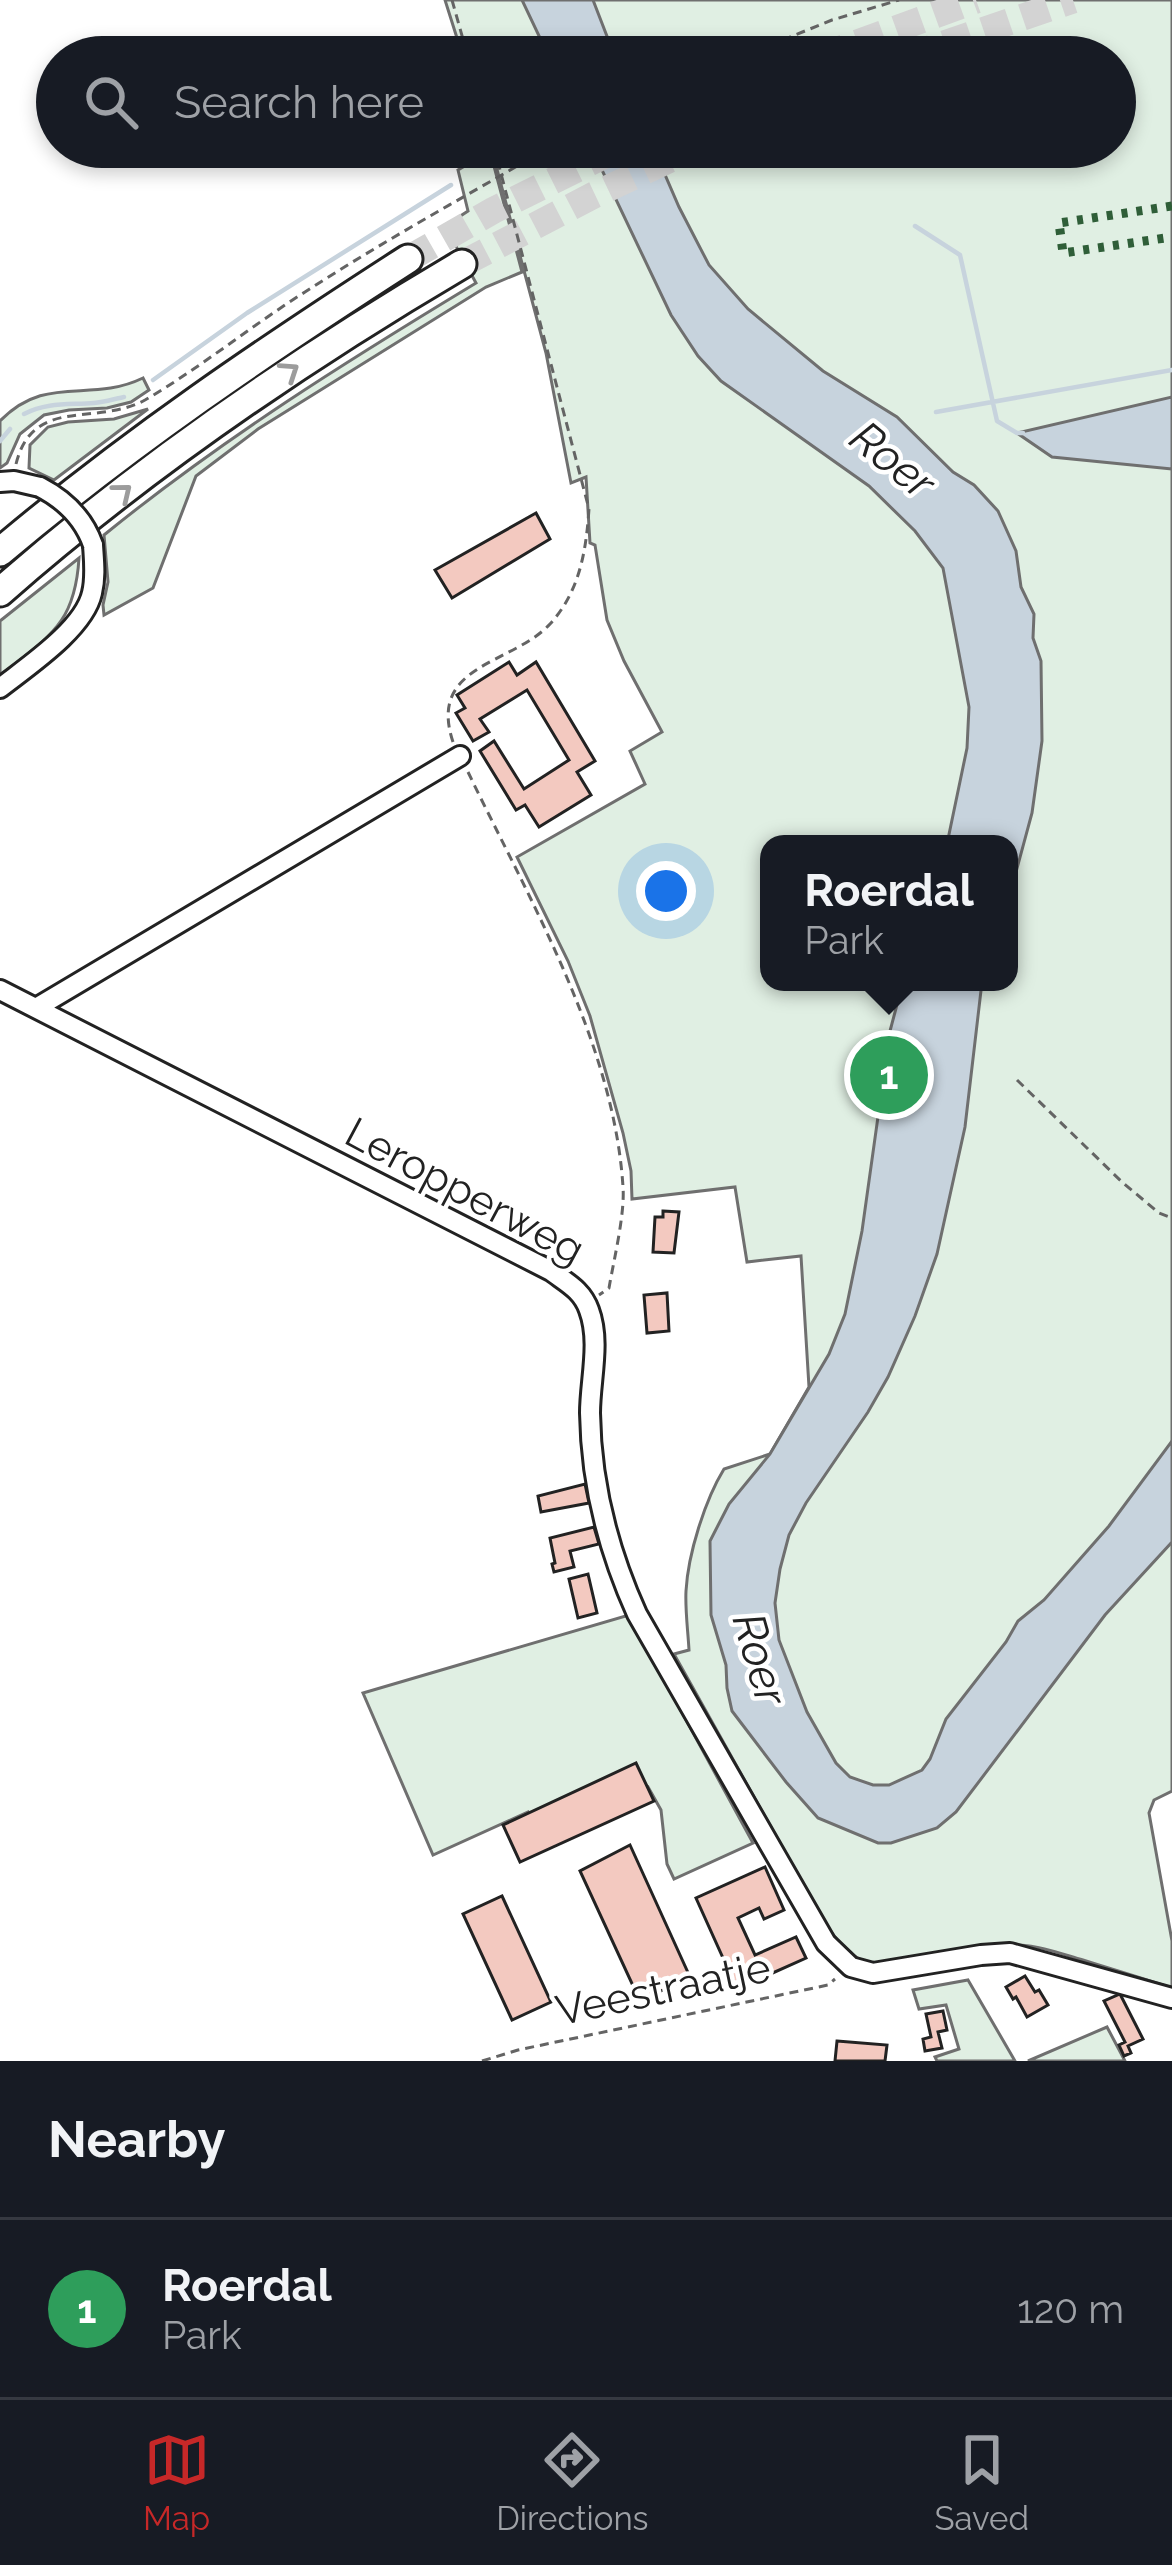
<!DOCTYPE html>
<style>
body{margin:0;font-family:Raleway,sans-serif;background:#20242c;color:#f1f3f6}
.you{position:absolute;left:666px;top:891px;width:42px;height:42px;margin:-30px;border:9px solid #fff;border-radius:50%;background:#1a73e8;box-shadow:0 0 0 18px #1a73e833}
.badge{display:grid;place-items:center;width:78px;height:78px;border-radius:50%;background:#c62828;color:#fff;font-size:39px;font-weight:700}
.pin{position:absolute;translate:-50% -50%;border:6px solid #fff;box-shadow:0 3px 12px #0006}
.popup{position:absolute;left:760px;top:835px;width:258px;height:156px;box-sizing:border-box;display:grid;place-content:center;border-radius:24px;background:#171b24;filter:drop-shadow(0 3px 9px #0005);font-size:39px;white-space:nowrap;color:#9ea1a6}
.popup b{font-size:45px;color:#f1f3f6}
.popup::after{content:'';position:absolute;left:50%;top:100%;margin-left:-24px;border:24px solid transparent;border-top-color:#171b24}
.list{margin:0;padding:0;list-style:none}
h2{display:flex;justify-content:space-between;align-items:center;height:156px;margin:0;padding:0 48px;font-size:51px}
h2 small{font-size:39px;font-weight:400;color:#9ea1a6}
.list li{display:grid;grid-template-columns:78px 1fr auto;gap:36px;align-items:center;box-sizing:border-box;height:180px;padding:0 48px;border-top:3px solid #363941}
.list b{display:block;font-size:45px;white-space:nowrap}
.list p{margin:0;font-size:39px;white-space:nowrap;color:#9ea1a6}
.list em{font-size:39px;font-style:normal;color:#9ea1a6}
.icon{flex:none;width:66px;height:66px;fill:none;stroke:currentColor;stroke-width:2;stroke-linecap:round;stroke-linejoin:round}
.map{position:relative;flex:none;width:1172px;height:2061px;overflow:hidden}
.search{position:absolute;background:#171b24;box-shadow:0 6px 18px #0003;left:36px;right:36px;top:36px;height:132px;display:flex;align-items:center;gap:30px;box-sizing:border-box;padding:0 42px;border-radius:66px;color:#9ea1a6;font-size:45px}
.sheet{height:336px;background:#171b24}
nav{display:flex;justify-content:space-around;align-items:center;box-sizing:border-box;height:168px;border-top:3px solid #363941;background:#171b24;font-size:33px;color:#9ea1a6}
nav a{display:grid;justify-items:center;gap:6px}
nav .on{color:#c62828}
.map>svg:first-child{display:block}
.green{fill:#e0efe3;stroke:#6f6f6f;stroke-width:3;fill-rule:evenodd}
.water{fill:#c7d3dd;stroke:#6f6f6f;stroke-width:3}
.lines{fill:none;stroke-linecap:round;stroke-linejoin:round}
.stream{stroke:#c7d3dd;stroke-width:4.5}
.building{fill:#f3c9c0;stroke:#222;stroke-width:3}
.highway-tunnel{stroke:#d3d3d3;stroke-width:27;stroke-dasharray:27 14;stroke-linecap:butt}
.minor-casing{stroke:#222;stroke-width:24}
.highway-casing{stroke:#222;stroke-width:33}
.path{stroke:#646464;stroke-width:3;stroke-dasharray:9 6;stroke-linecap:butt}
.minor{stroke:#fff;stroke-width:18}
.highway{stroke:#fff;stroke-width:27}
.minor-bridge-casing{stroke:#222;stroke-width:24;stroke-linecap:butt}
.minor-bridge{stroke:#fff;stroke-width:18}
.hedge{stroke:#2f5e38;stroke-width:9;stroke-dasharray:6 9;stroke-linecap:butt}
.oneway{stroke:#9c9c9c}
.labels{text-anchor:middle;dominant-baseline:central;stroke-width:9;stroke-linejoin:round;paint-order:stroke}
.street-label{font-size:42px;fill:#222;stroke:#fff}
.water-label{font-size:45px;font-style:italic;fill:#222;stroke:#fff}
</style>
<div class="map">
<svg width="1172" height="2061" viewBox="0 0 1172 2061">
<rect width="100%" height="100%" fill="#fff"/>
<path class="green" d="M445,0H1172V1791L1154,1800L1149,1813L1172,1941V1988C1142,1978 1112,1969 1083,1960C1062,1954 1041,1946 1019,1945C975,1941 900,1977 863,1961C845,1953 835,1937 824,1922L674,1654L689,1650C688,1631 685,1610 686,1591C688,1554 705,1500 724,1469L770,1454L809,1387L801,1256L747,1262L735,1187L632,1199L631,1171L623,1133L590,1016L568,961L517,857L645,784L630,751L662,732L624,661L607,620L595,545L590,543L586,477L571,483L546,353L491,147H1115V57H463ZM769,844H1009V982H769Z
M490,151L522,272L486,287L258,429L196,476L153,588L104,615L103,605L108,582L104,535C222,439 347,361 476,283L445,226L468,211L458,170Z
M143,378L149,390L131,402L107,408L69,410L44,415L20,434L7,463L0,468V421C47,373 89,404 143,378Z
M148,409L54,480L29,468L30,445L48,427L68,422L114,419Z
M79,558C75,625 49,636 0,676V621Z
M629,1615L753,1843L674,1879L667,1864L661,1810L648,1787L537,1833L528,1812L433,1855L363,1693Z
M968,1980L1015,2061H937L935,2057L959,2049L946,2005L919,2009L913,1990Z
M1107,2027L1125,2061H1028Z"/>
<path class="water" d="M522,0H593L615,57H549Z
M591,147H653L679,207L709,265L748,309L823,371L897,417L953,472L974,485L998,511L1016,551L1021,587L1034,614L1033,638L1041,661L1042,741L1032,813L1009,898V844H947L967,748L969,707L943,568L915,531L869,486L721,381L698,356L671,315Z
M1172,397V469L1052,457L1017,433Z
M903,982H982L965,1127L937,1254L915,1316L888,1377L868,1412L806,1503L789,1535L780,1569L775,1603L779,1640L807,1712L836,1763L850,1777L873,1785H889L922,1770L930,1759L946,1719L1006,1642L1018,1621L1044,1600L1109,1526L1172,1441V1542L1105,1615L956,1812L937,1828L891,1843H878L818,1818L786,1782L732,1711L727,1688L726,1665L711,1615L710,1541L729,1504L770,1454L829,1354L845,1314L862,1231L890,1031Z"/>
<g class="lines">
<path class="stream" d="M915,226L960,255L997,421L1017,433H1023
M153,380L247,313L451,185
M936,412L1172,370
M24,414C47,402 69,405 94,403C104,402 114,399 124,397
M0,441L10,429"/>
</g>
<path class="building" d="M536,513L550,539L452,598L435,570Z
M509,662L517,675L536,662L595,761L577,772L591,795L539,827L525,805L516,810L480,751L494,741L524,789L569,760L527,690L480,719L489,732L473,741L456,713L465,708L457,695Z
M663,1211L679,1212L674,1253L653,1252L655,1217H663Z
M667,1293L669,1331L647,1333L644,1295Z
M585,1484L589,1503L541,1512L538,1496Z
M594,1527L599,1544L570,1551L574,1567L554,1572L552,1564L555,1563L550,1538Z
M588,1574L597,1613L578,1618L569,1579Z
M636,1763L654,1801L520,1862L503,1825Z
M630,1845L690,1977L640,2001L580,1871Z
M765,1867L784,1910L764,1919L759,1908L738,1918L755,1955L796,1937L806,1958L737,1989L696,1898Z
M502,1896L551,2002L512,2020L463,1914Z
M1025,1976L1035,1992L1039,1990L1048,2005L1027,2017L1016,1997L1013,1999L1006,1987Z
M1120,1994L1143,2039L1128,2046L1131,2053L1124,2056L1119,2045L1125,2042L1104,2001Z
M943,2011L947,2030L938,2032L942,2048L925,2051L923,2039L931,2037L926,2014Z
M837,2041L887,2045L885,2061H835Z"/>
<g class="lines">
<path class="highway-tunnel" d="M819,57L976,0
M906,57L1073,0
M408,259L494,210L621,147
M462,264L594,195L696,147"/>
<g class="minor-casing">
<path id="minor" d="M0,482L14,481L40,487
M0,688C28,666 84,629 92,593C96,577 94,561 93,545
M0,990L551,1271C567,1283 582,1290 589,1310C601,1342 590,1380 590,1413C591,1484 608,1550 637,1614L826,1943L851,1967L873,1973L981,1955L1010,1953L1172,1998
M36,1008L460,756"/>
</g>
<g class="highway-casing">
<path id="highway" d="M0,552C130,442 265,351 408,259
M0,592C142,467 299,360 462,264"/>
</g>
<path class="path" d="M452,0L468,57
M741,57L832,20L899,0
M16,464C33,395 96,427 145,400C200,368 251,326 305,292C385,240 468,195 550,147
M453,742C427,664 512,665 550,624C580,591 586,551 589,509L494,147
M468,772C529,899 614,1043 623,1187C625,1214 614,1259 609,1288L599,1295
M1017,1080L1122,1182L1159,1213L1172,1218
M482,2061L518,2050L828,1985L835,1979"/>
<use href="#minor" class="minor"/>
<use href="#highway" class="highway"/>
<g class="minor-bridge-casing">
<path id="minor-bridge" d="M40,487C65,500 84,519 93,545"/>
</g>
<use href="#minor-bridge" class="minor-bridge"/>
<path class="hedge" d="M1172,206L1059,223L1063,253L1172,237"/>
</g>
<defs><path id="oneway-chevron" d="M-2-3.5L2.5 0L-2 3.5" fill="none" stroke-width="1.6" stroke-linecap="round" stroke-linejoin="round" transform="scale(3)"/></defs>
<g class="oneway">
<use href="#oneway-chevron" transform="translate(290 371) rotate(-34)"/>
<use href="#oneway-chevron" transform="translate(123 492) rotate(-39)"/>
</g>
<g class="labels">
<g class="street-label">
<text transform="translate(465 1191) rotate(28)">Leropperweg</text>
<text transform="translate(663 1989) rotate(-12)">Veestraatje</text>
</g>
<g class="water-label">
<text transform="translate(893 460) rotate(39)">Roer</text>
<text transform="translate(760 1659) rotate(74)">Roer</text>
</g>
</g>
</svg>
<div class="you"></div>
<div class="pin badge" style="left:889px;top:1075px;background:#2e9e5b">1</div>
<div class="popup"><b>Roerdal</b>Park</div>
<div class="search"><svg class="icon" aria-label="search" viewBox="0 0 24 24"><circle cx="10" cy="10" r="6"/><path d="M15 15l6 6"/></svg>Search here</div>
</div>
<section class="sheet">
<h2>Nearby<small></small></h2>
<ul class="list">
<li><span class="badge" style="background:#2e9e5b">1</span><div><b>Roerdal</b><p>Park</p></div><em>120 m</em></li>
</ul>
</section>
<nav>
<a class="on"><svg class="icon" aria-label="map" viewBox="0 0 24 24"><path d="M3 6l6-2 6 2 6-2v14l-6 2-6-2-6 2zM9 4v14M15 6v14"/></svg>Map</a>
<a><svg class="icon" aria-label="directions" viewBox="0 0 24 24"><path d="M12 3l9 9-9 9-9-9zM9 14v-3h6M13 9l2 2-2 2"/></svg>Directions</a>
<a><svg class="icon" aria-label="saved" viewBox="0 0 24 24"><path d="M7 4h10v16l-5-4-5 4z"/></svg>Saved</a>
</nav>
